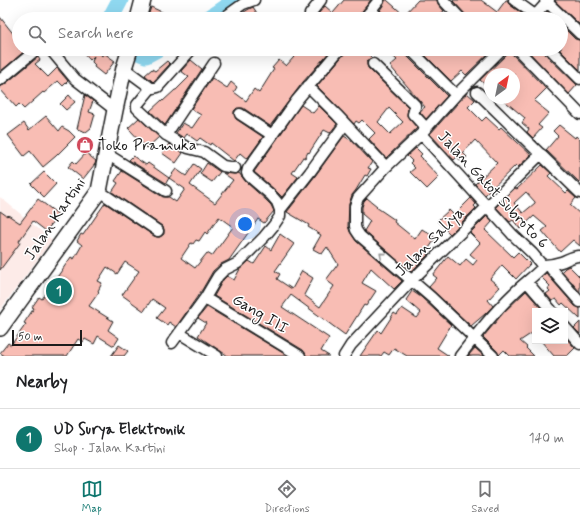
<!DOCTYPE html>
<meta charset="utf-8">
<style>
body{margin:0;font-family:Mynerve,sans-serif;background:#f6f6f6;color:#202124}
.controls{position:absolute;right:12px;bottom:12px;display:grid;overflow:hidden;border-radius:0px;box-shadow:0 4px 16px #0002}
.controls button{width:36px;height:36px;display:grid;place-items:center;padding:0;border:0;border-bottom:1px solid #e0e0e0;background:#fff;color:#202124;font:20px sans-serif}
.compass{position:absolute;left:484px;top:68px;width:36px;height:36px;border-radius:50%;background:#fff;box-shadow:0 4px 16px #0002;rotate:33deg}
.scale{position:absolute;left:12px;bottom:10px;width:70px;box-sizing:border-box;padding-left:4px;border:2px solid #1c1c1c;border-top:0;font-size:11px;line-height:14px;white-space:nowrap;color:#1c1c1c;-webkit-text-stroke:3px #fff;paint-order:stroke}
.you{position:absolute;left:245px;top:224px;width:14px;height:14px;margin:-10px;border:3px solid #fff;border-radius:50%;background:#1a73e8;box-shadow:0 0 0 6px #1a73e833}
.badge{display:grid;place-items:center;width:26px;height:26px;border-radius:50%;background:#0f766e;color:#fff;font-size:13px;font-weight:700}
.pin{position:absolute;translate:-50% -50%;border:2px solid #fff;box-shadow:0 1px 4px #0006}
.list{margin:0;padding:0;list-style:none}
h2{display:flex;justify-content:space-between;align-items:center;height:52px;margin:0;padding:0 16px;font-size:17px}
h2 small{font-size:13px;font-weight:400;color:#757577}
.list li{display:grid;grid-template-columns:26px 1fr auto;gap:12px;align-items:center;box-sizing:border-box;height:60px;padding:0 16px;border-top:1px solid #e0e0e0}
.list b{display:block;font-size:15px;white-space:nowrap}
.list p{margin:0;font-size:13px;white-space:nowrap;color:#757577}
.list em{font-size:13px;font-style:normal;color:#757577}
.icon{flex:none;width:22px;height:22px;fill:none;stroke:currentColor;stroke-width:2;stroke-linecap:round;stroke-linejoin:round}
.map{position:relative;flex:none;width:580px;height:356px;overflow:hidden}
.search{position:absolute;background:#fff;box-shadow:0 4px 16px #0002;left:12px;right:12px;top:12px;height:44px;display:flex;align-items:center;gap:10px;box-sizing:border-box;padding:0 14px;border-radius:22px;color:#757577;font-size:15px}
.sheet{height:112px;background:#fff}
nav{display:flex;justify-content:space-around;align-items:center;box-sizing:border-box;height:56px;border-top:1px solid #e0e0e0;background:#fff;font-size:11px;color:#757577}
nav a{display:grid;justify-items:center;gap:2px}
nav .on{color:#0f766e}
.map>svg:first-child{display:block}
.built{fill:#fdebe8}
.lines{fill:none;stroke-linecap:round;stroke-linejoin:round}
.river{stroke:#8fd8f0;stroke-width:17}
.building{fill:#f8bdb4;stroke:#1c1c1c;fill-rule:evenodd}
.minor-casing{stroke:#1c1c1c;stroke-width:13}
.secondary-casing{stroke:#1c1c1c;stroke-width:18}
.minor{stroke:#fff;stroke-width:10}
.secondary{stroke:#fff;stroke-width:15}
.oneway{stroke:#999}
.labels{text-anchor:middle;dominant-baseline:central;stroke-width:3;stroke-linejoin:round;paint-order:stroke}
.poi-label{font-size:16px;fill:#1c1c1c;stroke:#fff;text-anchor:start}
.street-label{font-size:16px;fill:#1c1c1c;stroke:#fff}
</style>
<div class="map">
<svg width="580" height="356" viewBox="0 0 580 356">
<rect width="100%" height="100%" fill="#fff"/>
<filter id="ink" filterUnits="userSpaceOnUse"><feTurbulence type="fractalNoise" baseFrequency=".025" numOctaves="2"/><feDisplacementMap in="SourceGraphic" scale="8" xChannelSelector="R" yChannelSelector="G"/><feConvolveMatrix kernelMatrix="1 2 1 2 8 2 1 2 1" color-interpolation-filters="sRGB"/></filter>
<g filter="url(#ink)">
<path class="built" d="M0,197L52,240L0,310Z"/>
<g class="lines">
<path class="river" d="M110,19L120,0
M208,19L236,0
M131,49L146,55L157,49"/>
</g>
<path class="building" d="M344,0H371L359,15L358,19H320L318,14L325,6L333,13Z
M385,0H387L404,15L418,0H437L438,4L444,11L434,19H386L385,15L380,10L384,4Z
M454,0H481L497,12L506,0H508V3L510,5L524,15L521,19H467L466,15L453,1Z
M555,0H580V25L555,1Z
M151,7L177,19H147Z
M253,7L261,19H244L241,14L249,9Z
M547,11L555,19H541Z
M0,17L15,36L19,33V49H27L0,72Z
M561,25L575,39L580,40V70L559,49H561Z
M80,49H101L98,52L102,56L104,53L115,61L104,75L94,67L95,65L92,62L94,56L90,60Z
M301,49H332L303,82L270,126L243,108H237L234,111V114L236,119L263,137L247,159L240,153L234,161L211,143L210,145L200,138L197,141L187,134L184,138L176,133L183,123L192,128L201,115L191,109L212,78L227,88L231,82L237,87L234,92L246,101L254,89L259,93L274,69L272,68L279,60L286,66Z
M346,49H363L372,58L369,59L367,62V65L368,68L408,107L407,116L417,128L386,158L369,139L375,133L362,120L359,123L356,121L354,124L317,86L345,53ZM389,108L403,122L390,134L378,122Z
M385,49H404L405,54L447,96L426,119L420,112L421,110L425,107L390,66L397,60Z
M419,49H493L466,75L462,71L451,81Z
M508,49H511L512,54L546,89L534,101L549,113L538,125L542,128L533,138L527,132L529,129L522,123L525,118L501,98H514V74H490V89L480,80L507,54Z
M526,49H544L545,54L577,85L569,94Z
M38,57L40,60L35,64L48,77L57,68L68,81L63,86L58,81L44,93L43,92L24,109L19,104L16,107L0,89V86L4,85Z
M191,60L202,69L165,125L150,111L162,100L163,101L175,90H176L189,77L181,71Z
M167,61L170,64L154,81L153,82L145,75L152,69L155,71Z
M467,93L475,100L468,107L482,121L486,117L499,129L501,127L531,155L518,167L516,165L485,195L475,184L497,163L475,140L463,153L467,157L462,162L457,157L454,160L430,134Z
M69,95L75,102L66,110L60,104Z
M85,95L93,101L89,112L95,114L91,128L86,132L77,129Z
M301,105L313,113L319,106L337,124L330,133L324,130L309,153L308,152L305,158L303,157L292,173L298,177L282,197L275,190L254,172Z
M46,116L59,131L62,127L69,131L75,137L56,156L43,167L30,151L24,156L8,135L24,123L29,130Z
M139,118L159,137L147,148L128,128Z
M559,125L575,138L576,136L580,140V183L546,150L558,136L553,131Z
M344,136L352,141L372,162L368,168L371,169L367,176L365,175L356,190L352,195L349,204L348,226L350,232L356,241L402,281L394,289L371,268L362,283L376,291L366,306L364,305L345,335L291,295L282,307L329,338L321,351L329,356H306L305,353L303,350L214,296L223,280L227,276L234,280L240,269L249,261L254,264L266,246L271,250L280,234L294,244L275,271L280,274L277,279L292,289L302,271L313,278L304,295L320,307L334,286L326,280L338,264L327,247L322,254L313,249L321,235L308,227L309,225L287,212L315,176Z
M169,144L183,153L176,163L162,153Z
M416,148L422,154L420,156L423,159V160L439,177L427,189L410,172L415,168L410,163L412,161L407,156Z
M86,153L96,161L95,164L83,179L68,167L73,161L76,164Z
M133,156L146,165L148,163L169,178L166,183L129,160Z
M207,163L220,172L212,182L200,174Z
M194,164L201,169L190,185L215,203L233,180L223,173L234,174L239,173L246,182L266,200L271,205L274,211L264,223L258,219L229,260L221,264L213,271L202,290L176,327L169,322L167,325L157,318L165,308L152,299L144,311L122,295L139,271L125,262L117,274L107,267L98,281L102,283L98,291L99,292L89,306L113,321L108,330L119,338L114,346L98,336L94,344L85,339L83,342L78,339L67,356H5L0,353L8,343L11,345L26,324L24,323L34,308L32,307L39,297L42,299L71,257L74,259L82,245L77,241L81,234L83,235L105,203L154,236L157,237H160L164,234V229L162,226L112,192L118,183L115,181L122,171L163,197H169L176,202L185,189L169,178L176,169L186,176ZM219,217L233,227L212,256L207,253L195,268L181,258L191,243L193,244L196,240L199,241L205,232L207,234Z
M542,165L551,173L548,176L566,193L568,191L576,198L570,205L580,214V246L573,240L560,252L542,231L547,227L534,216L520,229L513,220L510,222L496,207L515,188L517,189ZM526,192L535,202V203L523,213L514,203Z
M44,172L56,184L44,197L31,184Z
M367,198L377,206L376,207L395,220L394,222L415,239L422,229L436,238L427,251L429,254L411,272L364,231L370,221L362,214V207L364,201Z
M471,198L476,204L474,206L476,208L450,234L437,221L449,210L454,215Z
M38,199L59,215L46,231L33,221L19,241L20,243L0,270V211L7,216L8,215L20,223Z
M487,216L492,222L485,230L513,257L518,252L530,264L516,279L502,265L490,279L500,287L488,300L493,306L485,314L471,326L429,287L437,278L433,275L448,256L460,266L466,259L473,265L477,260L470,254L480,243L470,233Z
M569,266L580,277V292L562,271L565,268Z
M546,273L575,306L580,308V319L563,303L561,305L556,299L552,301L546,294L550,291L548,289L550,286L541,277Z
M412,291L421,297L451,325L437,348L449,356H407L394,348L389,355L384,352L381,356H360L378,330L381,333L394,313L397,315L402,308L417,318L421,313L406,300Z
M526,291L542,309L539,311H535V331L520,341L527,347L526,348L534,356H510L504,350L499,355L497,351L483,337L504,312Z
M207,307L288,356H228L198,336L206,323L198,318Z
M580,322V334L574,328Z
M565,337L575,348L567,356H554L541,341H565Z
M119,345L128,351L124,356H111Z
M475,348L484,356H468Z"/>
<g class="lines">
<g class="minor-casing">
<path id="minor" d="M443,0L461,19
M514,0L535,15
M545,0L580,34
M371,10L380,19
M222,19L243,4L254,0
M314,19L311,17L310,14L321,0
M364,19L379,0
M532,19L549,0
M50,49L75,79L115,110
M410,49L456,95
M517,49L580,114
M550,49L580,79
M373,64L415,105V107L413,114L426,128
M124,68L151,88H154L158,87L192,49
M0,80L37,49
M308,86L337,115L386,167
M151,88L137,105V108L166,135L188,148L204,152L223,166L235,168
M477,92L580,193
M240,114L272,135
M166,135L214,63
M423,136L512,234L532,253L542,265
M107,154L166,191
M99,191L158,231
M280,210L310,172L345,124
M544,265C550,265 555,264 561,262C568,260 573,255 580,256
M549,265L552,270L580,302
M527,282L552,311
M205,298L300,356
M565,327L580,344
M179,333L217,356
M172,343L205,298L218,276L224,270L238,263L264,237L274,225L280,216V210L277,202L271,195L250,177L247,173L248,169L297,100L340,49
M344,356L351,345L411,281L541,154
M460,356C477,334 494,312 514,293C523,284 533,277 542,268V265
M493,356L432,298L360,236L356,230L355,226V206L358,198L386,167L421,134L456,95L502,49"/>
</g>
<g class="secondary-casing">
<path id="secondary" d="M138,19L143,0
M0,328L99,191L115,110L124,68L130,49"/>
</g>
<use href="#minor" class="minor"/>
<use href="#secondary" class="secondary"/>
</g>
<defs><path id="oneway-chevron" d="M-2-3.5L2.5 0L-2 3.5" fill="none" stroke-width="1.6" stroke-linecap="round" stroke-linejoin="round"/></defs>
<use class="oneway" href="#oneway-chevron" transform="translate(382 255) rotate(-139)"/>
</g>
<defs>
<g id="shop-disc" transform="scale(0.9)"><circle r="9.5" fill="#d1495b" stroke="#fff"/><path d="M-5-2.5h2.3a2.7 3.5 0 0 1 5.4 0H5L5.5 6h-11ZM-1.5-2.5h3a1.5 2.3 0 0 0-3 0Z" fill="#fff"/></g>
</defs>
<g fill-rule="evenodd">
<use href="#shop-disc" x="85" y="145"/>
</g>
<g class="labels">
<g class="poi-label">
<text x="98" y="145">Toko Pramuka</text>
</g>
<g class="street-label">
<text transform="translate(493 190) rotate(47)">Jalan Gatot Subroto 6</text>
<text transform="translate(55 219) rotate(-56)">Jalan Kartini</text>
<text transform="translate(430 242) rotate(-45)">Jalan Saliya</text>
<text transform="translate(260 314) rotate(31)">Gang III</text>
</g>
</g>
</svg>
<div class="controls">
<button><svg class="icon" aria-label="layers" viewBox="0 0 24 24"><path d="M12 4l9 5-9 5-9-5zM3 14l9 5 9-5"/></svg></button>
</div>
<svg class="compass" viewBox="-18 -18 36 36"><path d="M0-13l5 13h-10z" fill="#e53935"/><path d="M0 13l5-13h-10z" fill="#757577"/></svg>
<div class="scale">50 m</div>
<div class="you"></div>
<div class="pin badge" style="left:59px;top:291px">1</div>
<div class="search"><svg class="icon" aria-label="search" viewBox="0 0 24 24"><circle cx="10" cy="10" r="6"/><path d="M15 15l6 6"/></svg>Search here</div>
</div>
<section class="sheet">
<h2>Nearby<small></small></h2>
<ul class="list">
<li><span class="badge">1</span><div><b>UD Surya Elektronik</b><p>Shop · Jalan Kartini</p></div><em>140 m</em></li>
</ul>
</section>
<nav>
<a class="on"><svg class="icon" aria-label="map" viewBox="0 0 24 24"><path d="M3 6l6-2 6 2 6-2v14l-6 2-6-2-6 2zM9 4v14M15 6v14"/></svg>Map</a>
<a><svg class="icon" aria-label="directions" viewBox="0 0 24 24"><path d="M12 3l9 9-9 9-9-9zM9 14v-3h6M13 9l2 2-2 2"/></svg>Directions</a>
<a><svg class="icon" aria-label="saved" viewBox="0 0 24 24"><path d="M7 4h10v16l-5-4-5 4z"/></svg>Saved</a>
</nav>
